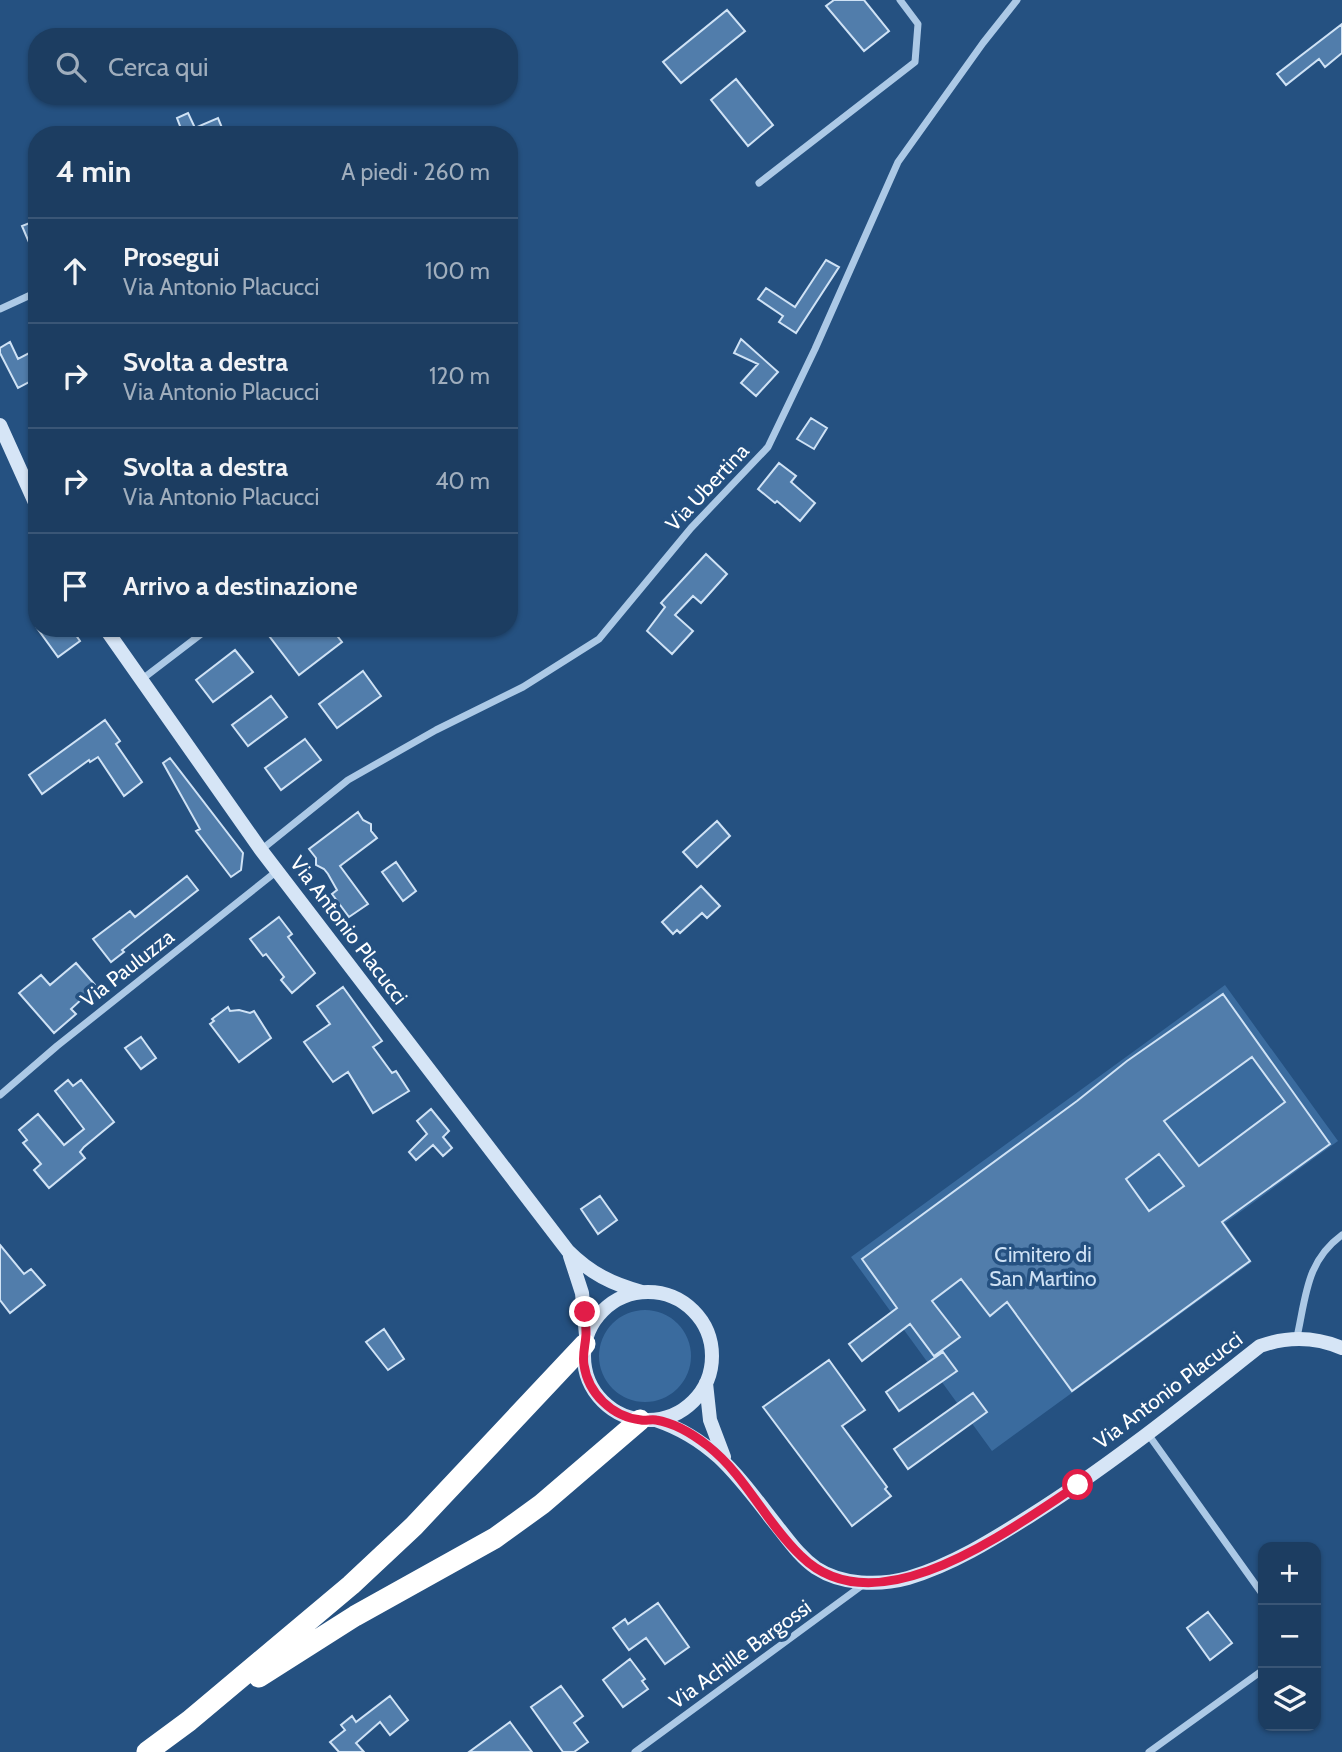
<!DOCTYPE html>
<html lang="it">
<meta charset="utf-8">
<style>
body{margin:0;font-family:Cabin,sans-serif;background:#254467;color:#f1f3f6}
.controls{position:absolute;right:21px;bottom:21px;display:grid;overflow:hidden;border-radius:14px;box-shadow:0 2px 5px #0004}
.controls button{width:63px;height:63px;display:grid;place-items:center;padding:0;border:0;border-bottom:2px solid #3a5676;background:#1c3d61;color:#f1f3f6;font:35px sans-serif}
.stop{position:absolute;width:21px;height:21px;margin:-16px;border:5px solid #e11d48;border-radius:50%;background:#fff}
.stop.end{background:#e11d48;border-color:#fff;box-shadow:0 2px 7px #0008}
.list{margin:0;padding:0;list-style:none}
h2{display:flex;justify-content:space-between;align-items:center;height:91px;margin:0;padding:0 28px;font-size:30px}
h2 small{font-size:23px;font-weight:400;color:#a0aebd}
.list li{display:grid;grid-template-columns:46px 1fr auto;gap:21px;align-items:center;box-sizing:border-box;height:105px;padding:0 28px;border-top:2px solid #3a5676}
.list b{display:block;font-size:26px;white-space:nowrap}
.list p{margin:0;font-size:23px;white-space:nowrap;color:#a0aebd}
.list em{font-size:23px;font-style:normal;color:#a0aebd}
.icon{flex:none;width:38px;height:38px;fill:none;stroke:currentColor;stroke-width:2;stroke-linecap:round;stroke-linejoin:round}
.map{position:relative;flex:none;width:1342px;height:1752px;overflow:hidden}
.search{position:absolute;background:#1c3d61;box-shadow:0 2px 5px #0004;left:28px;top:28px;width:490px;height:77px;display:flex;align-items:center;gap:18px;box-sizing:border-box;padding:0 24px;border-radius:28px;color:#a0aebd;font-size:26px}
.panel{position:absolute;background:#1c3d61;box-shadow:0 2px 5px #0004;left:28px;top:126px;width:490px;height:511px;border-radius:28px}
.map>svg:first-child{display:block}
.green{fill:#3a6b9e}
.building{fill:#517dab;stroke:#cfe2f5;stroke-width:2;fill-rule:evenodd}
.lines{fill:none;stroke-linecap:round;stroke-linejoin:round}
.street{stroke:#acc9e6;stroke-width:7}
.secondary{stroke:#d6e5f6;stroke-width:14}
.highway{stroke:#fff;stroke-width:21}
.route{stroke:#e11d48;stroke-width:9}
.labels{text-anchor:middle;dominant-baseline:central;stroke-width:7;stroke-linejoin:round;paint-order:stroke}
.street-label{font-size:21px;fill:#fff;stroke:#255181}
.park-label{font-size:21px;fill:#cfe2f5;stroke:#255181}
</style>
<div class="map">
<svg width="1342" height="1752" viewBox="0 0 1342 1752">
<rect width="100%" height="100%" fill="#255181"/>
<path class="green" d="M1225,985L1338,1141L1225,1223L1252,1262L992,1451L851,1257Z
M599 1356a46 46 0 1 1 92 0a46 46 0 1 1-92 0Z"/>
<path class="building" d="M834,0H864L889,31L864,51L826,6Z
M727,10L745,31L681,83L663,62Z
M1342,24V53L1325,67L1319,59L1286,85L1277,74Z
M736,79L773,125L748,146L711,100Z
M188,113L195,128L218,118L225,135H180L183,134L177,118Z
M37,220V261L22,226Z
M826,260L839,267L796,333L779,322L783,316L758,299L766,288L795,307Z
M741,339L778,372L756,396L741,383L758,364L734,353Z
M10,342L18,359L37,349V378L18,388L0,353V348Z
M811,418L827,428L814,449L797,439Z
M779,463L796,476L791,482L815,503L800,521L777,501L775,503L758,489Z
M706,554L727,574L701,603L693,596L675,615L693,631L672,654L647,631L665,607L661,603Z
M37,628H71L80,641L58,657Z
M263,628H331L342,642L299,675Z
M235,650L253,672L213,702L196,680Z
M363,671L381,696L337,728L319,704Z
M271,696L287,717L248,746L232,725Z
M105,720L120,741L116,744L142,782L124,796L98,757L90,762L89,760L42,794L29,775Z
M305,739L321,760L281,790L265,768Z
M170,758L243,853L241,870L231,877L196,831L200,829L163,763Z
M358,812L363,820L371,824V831L377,838L340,866L368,904L349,917L332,894L337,890L328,874L324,869L316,865V858L309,849Z
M717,821L730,836L697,867L683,852Z
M396,862L416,891L403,901L382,872Z
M187,876L198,890L122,950L124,952L111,962L93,939L130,911L135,917Z
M701,886L720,906L707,918L702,913L680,933L677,930L673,934L662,922Z
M279,917L292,934L288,937L315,973L292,993L281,980L284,977L266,954L263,956L250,939Z
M76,963L96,986L71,1009L76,1014L54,1033L19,993L41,975L50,985Z
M343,987L382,1041L373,1047L392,1073L396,1071L409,1091L373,1113L348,1072L333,1082L304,1042L330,1024L317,1006Z
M1223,994L1330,1144L1222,1222L1250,1261L1072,1391L1007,1302L990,1316L961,1279L932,1301L960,1337L934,1356L910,1324L862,1361L849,1344L897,1308L862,1259L1077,1101L1127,1061ZM1252,1057L1285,1102L1199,1166L1164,1121ZM1159,1154L1184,1186L1149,1211L1126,1179Z
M228,1007L230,1011L239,1010L250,1013L254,1011L271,1038L239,1062L210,1024L214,1021L212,1019Z
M141,1037L156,1058L141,1069L125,1048Z
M68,1080L73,1086L81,1080L114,1122L84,1147L80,1152L85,1158L49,1188L34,1170L41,1164L23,1143L27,1140L19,1130L38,1114L64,1145L84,1129L55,1091Z
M431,1109L449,1131L443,1137L452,1148L443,1156L433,1145L416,1160L409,1152L427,1134L417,1121Z
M600,1196L617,1220L598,1234L581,1209Z
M0,1245L24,1274L31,1269L45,1285L10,1313L0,1300Z
M384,1329L404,1359L388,1370L366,1342Z
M943,1352L957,1371L899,1411L886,1392Z
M829,1360L865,1410L842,1426L887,1487L885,1489L891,1496L852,1526L763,1407Z
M973,1393L987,1412L908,1469L894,1449Z
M658,1603L689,1647L665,1664L646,1638L629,1650L613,1628L625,1619L628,1624Z
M1208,1612L1232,1643L1210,1660L1187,1628Z
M630,1659L645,1679L642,1681L648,1689L623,1707L603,1680Z
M561,1686L583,1716L574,1723L588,1742L574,1752H563L531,1707Z
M390,1696L408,1720L390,1735L380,1722L356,1743L364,1752H339L330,1742L345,1730L341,1725L352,1716L356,1722Z
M510,1722L532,1752H469Z"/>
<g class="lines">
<path class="street" d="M759,183L915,62L918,24L900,0
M0,309L37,292
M141,680L209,628
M261,850L348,780L436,730L523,687L599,639L691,528L768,447L815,349L898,162L983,43L1017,0
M0,1095L57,1046L277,871
M1297,1337C1306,1297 1306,1261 1342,1235
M1148,1434L1263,1595
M635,1752L864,1584
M1149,1752L1263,1670"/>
<path class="secondary" d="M0,425L37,507
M105,628L261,850L568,1251C590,1273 612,1284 642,1292
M570,1256L582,1293L586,1335
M584 1356a64 64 0 1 1 128 0a64 64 0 1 1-128 0Z
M706,1383L710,1420L724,1457
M656,1420C715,1440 740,1479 777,1526C789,1541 800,1557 816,1568C842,1585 879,1586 908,1578C952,1565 992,1540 1030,1516C1111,1465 1185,1405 1260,1346C1288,1336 1314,1336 1342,1348"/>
<path class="highway" d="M259,1677L355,1616L495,1538L542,1504L640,1420
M147,1752L189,1721L351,1585L414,1526L585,1344"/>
</g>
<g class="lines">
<path class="route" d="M585,1312C585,1319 586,1326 586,1333C586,1343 582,1354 584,1365C588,1393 612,1417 641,1420C646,1421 651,1419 656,1420C675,1423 694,1435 708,1446C746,1476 766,1523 801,1556C877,1631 1010,1529 1078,1485"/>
</g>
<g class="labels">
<g class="street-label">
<text transform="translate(707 487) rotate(-47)">Via Ubertina</text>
<text transform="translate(349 930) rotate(53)">Via Antonio Placucci</text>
<text transform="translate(127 968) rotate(-38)">Via Pauluzza</text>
<text transform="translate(1168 1390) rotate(-37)">Via Antonio Placucci</text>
<text transform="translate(740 1654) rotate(-36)">Via Achille Bargossi</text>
</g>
<g class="park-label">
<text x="1043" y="1254">Cimitero di<tspan x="1043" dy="24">San Martino</tspan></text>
</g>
</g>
</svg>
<div class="controls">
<button>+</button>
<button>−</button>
<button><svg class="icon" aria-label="layers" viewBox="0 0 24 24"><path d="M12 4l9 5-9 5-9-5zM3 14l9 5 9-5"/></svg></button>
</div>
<div class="stop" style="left:1078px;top:1485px"></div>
<div class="stop end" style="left:585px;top:1312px"></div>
<div class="search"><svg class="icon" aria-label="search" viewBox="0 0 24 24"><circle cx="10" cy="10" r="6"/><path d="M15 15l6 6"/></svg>Cerca qui</div>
<section class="panel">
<h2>4 min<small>A piedi · 260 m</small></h2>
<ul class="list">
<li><svg class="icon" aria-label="ahead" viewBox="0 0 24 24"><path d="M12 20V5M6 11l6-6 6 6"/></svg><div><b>Prosegui</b><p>Via Antonio Placucci</p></div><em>100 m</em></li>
<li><svg class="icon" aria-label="right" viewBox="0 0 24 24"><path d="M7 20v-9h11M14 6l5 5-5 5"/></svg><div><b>Svolta a destra</b><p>Via Antonio Placucci</p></div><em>120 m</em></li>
<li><svg class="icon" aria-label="right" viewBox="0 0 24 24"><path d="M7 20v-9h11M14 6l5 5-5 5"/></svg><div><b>Svolta a destra</b><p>Via Antonio Placucci</p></div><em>40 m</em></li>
<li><svg class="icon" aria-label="arrive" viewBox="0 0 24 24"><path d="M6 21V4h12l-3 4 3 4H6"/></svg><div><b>Arrivo a destinazione</b></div></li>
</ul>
</section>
</div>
